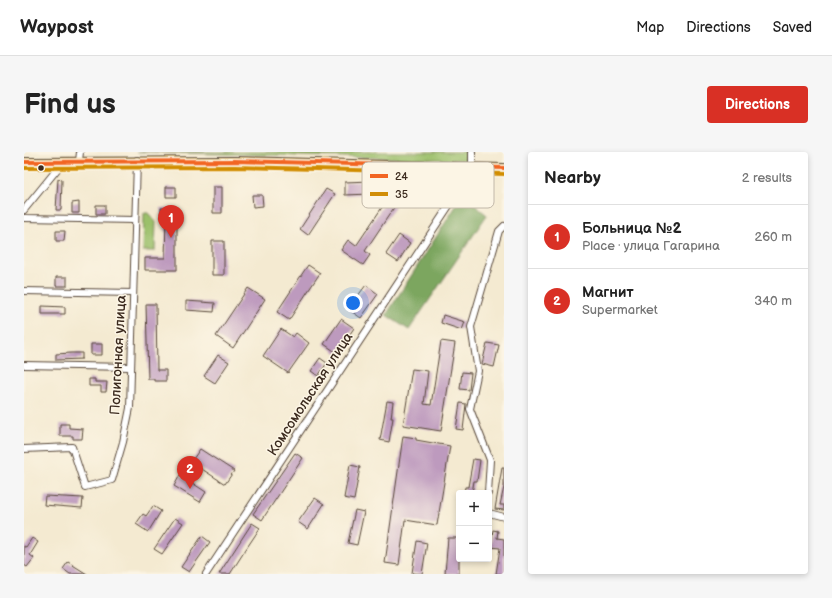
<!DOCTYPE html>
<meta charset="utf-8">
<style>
body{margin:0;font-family:"Balsamiq Sans",sans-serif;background:#f6f6f6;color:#222}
.controls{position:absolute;right:12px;bottom:12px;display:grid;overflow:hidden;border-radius:4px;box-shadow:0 2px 6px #0003}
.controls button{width:36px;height:36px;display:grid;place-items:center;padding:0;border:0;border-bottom:1px solid #e0e0e0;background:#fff;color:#222;font:20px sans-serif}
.you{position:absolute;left:329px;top:151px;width:14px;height:14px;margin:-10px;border:3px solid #fff;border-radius:50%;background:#1a73e8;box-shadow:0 0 0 6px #1a73e833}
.badge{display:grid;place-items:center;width:26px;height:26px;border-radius:50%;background:#d93025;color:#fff;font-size:13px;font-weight:700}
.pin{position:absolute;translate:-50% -33px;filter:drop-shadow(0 1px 2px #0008)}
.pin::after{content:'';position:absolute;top:21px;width:14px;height:12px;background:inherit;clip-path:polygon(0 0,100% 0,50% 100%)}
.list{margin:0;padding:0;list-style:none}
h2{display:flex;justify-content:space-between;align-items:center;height:52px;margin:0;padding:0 16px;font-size:17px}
h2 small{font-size:13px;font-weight:400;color:#767676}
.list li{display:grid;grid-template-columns:26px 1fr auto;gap:12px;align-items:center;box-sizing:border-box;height:64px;padding:0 16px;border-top:1px solid #e0e0e0}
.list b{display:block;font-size:15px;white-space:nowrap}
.list p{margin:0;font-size:13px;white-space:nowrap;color:#767676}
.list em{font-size:13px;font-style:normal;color:#767676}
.map{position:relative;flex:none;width:480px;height:422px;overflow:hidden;border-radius:4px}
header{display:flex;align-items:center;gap:24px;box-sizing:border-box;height:56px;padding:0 20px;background:#fff;border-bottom:1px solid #e0e0e0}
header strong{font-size:19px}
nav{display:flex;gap:22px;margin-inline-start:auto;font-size:14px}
.intro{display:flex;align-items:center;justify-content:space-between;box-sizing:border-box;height:96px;padding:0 24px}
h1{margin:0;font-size:28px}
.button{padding:10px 18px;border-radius:4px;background:#d93025;color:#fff;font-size:14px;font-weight:700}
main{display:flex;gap:24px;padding:0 24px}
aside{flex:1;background:#fff;border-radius:4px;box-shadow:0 2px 6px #0003}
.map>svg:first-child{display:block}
.green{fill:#9bc06b;stroke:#6b7544}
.forest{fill:#7ca65f;stroke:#5c683e}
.building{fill:#bd9abe}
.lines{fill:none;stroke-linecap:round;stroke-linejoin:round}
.minor-casing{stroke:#574739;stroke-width:8}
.major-casing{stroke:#574739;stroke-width:10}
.minor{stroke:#fff;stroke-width:6}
.major{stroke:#ecc569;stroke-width:8}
.bus-1-casing{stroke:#fcf5e5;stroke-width:7}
.bus-2-casing{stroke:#fcf5e5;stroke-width:7}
.bus-1{stroke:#f26522;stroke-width:4}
.bus-2{stroke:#d18d06;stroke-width:4}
.bus-dot{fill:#3b2a1e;stroke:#fcf5e5;stroke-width:1.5}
.labels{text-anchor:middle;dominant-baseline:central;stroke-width:3;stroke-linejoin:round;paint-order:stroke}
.street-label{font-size:14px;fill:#3b2a1e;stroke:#fcf5e5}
.key{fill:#fcf5e5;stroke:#c2b8a9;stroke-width:1}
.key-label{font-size:11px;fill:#3b2a1e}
</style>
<header>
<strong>Waypost</strong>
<nav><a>Map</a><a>Directions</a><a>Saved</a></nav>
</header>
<div class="intro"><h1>Find us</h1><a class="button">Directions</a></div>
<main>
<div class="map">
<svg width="480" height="422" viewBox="0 0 480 422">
<rect width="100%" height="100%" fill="#fcf5e5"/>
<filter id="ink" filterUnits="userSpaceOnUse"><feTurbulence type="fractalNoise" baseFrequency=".025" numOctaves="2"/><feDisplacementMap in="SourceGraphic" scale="8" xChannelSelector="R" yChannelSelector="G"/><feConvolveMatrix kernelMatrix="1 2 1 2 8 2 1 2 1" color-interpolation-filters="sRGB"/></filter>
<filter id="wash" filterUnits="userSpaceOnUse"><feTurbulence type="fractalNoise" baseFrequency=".012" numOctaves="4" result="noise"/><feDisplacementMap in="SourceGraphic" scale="16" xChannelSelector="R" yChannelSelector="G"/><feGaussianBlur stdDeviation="0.9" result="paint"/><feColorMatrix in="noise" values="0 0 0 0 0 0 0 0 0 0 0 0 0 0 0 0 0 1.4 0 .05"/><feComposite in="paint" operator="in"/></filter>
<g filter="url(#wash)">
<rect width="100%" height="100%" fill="#f4ead1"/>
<path class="green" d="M113,0H443V8Z
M120,61H124L132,70L131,99H119Z"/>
<path class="forest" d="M439,43L463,63L385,178L362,163Z"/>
<g id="blocks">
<path class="building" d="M34,27L38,28L37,58H32Z
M373,28V41L321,43V30Z
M142,35H152V45H142Z
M189,35H198V61H189Z
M302,37L311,42L284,83L276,77Z
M228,43H238L239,54L229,55Z
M363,48L371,54L341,99L346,103L339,113L317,98L324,88L332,94Z
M55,50V61H48V51Z
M72,53H81V62H72Z
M137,56H153V118H121V106H141L142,66H137Z
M32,79H41L40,89H32Z
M375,83L386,91L374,110L362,102Z
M188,89H200V123H188Z
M284,113L296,121L265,168L253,160Z
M32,125H43V134H32Z
M342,133L354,142L337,166L324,157Z
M224,136L241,147L209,196L192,184Z
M162,149L191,151L190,160L162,158Z
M122,152H132L133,218H142V229H130V227H124Z
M18,154L41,155V162H18Z
M419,163L441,170L438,178L417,171Z
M317,167L330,176L313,201L300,192Z
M257,177L269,185L272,181L285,191L264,221L239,204Z
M417,189L431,191L417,279L379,273L388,217L404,219L400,252L407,253Z
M463,191L475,193L470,215L458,212Z
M67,192H78V203H67Z
M47,201H58V207L32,208V202Z
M194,203L205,210L191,231L180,224Z
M296,206L303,211L294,224L287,219Z
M438,220L447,221L445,238L436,237Z
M65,227H71V230H83L82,240H77V234H65Z
M363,249L369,250L367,266H369L365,290L356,288Z
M436,251L442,252L439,278L432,277Z
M36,272H45V276L59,277L58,287H49V284H36Z
M379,284L392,286V288L426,294L413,373L381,368L375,413L361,411Z
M176,297L210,319L201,332L167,310Z
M271,301L279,306L238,368L229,362Z
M449,307L456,308L453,329H450L448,341H440L441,335H444Z
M326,313L336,315L330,348L320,346Z
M478,316H480V335L476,353H480V358L471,357Z
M156,323L182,340L176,350L150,334Z
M21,344L59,346L58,356L20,353Z
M291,346L300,352L284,377L274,370Z
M129,354L137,359L124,380L112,372L119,362L122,364Z
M331,358L340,360L333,393L324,391Z
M151,366L159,371L138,402L130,397Z
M228,371L236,376L222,397L206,422H195Z
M469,378L474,379L473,386L480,387V422H472L476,396L466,395Z
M178,384L186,390L165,420L157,415Z
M8,386L14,390L6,403L10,406L3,415L0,413V394L2,395Z
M424,386H435V422L421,421Z
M393,389L403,391L398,422L388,421Z
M44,410L63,422H46L39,417Z"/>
</g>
</g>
<g filter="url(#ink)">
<use href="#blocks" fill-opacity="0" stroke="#574739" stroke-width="1"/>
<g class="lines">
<g class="minor-casing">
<path id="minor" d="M55,9L56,0
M0,58L39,10
M0,66L111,68
M0,139L109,141
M0,213L106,215
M0,297L48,295L61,335L88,328L99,290L106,256L113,8
M464,341L466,308L446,257L454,219L447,175L475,79L480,74
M465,361L480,365
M182,422L438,34L448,15V0"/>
</g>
<g class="major-casing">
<path id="major" d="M0,10L211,9L480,16"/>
</g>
<use href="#minor" class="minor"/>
<use href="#major" class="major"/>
<g class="bus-1-casing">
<path id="bus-1" d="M0,10L211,9L480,16"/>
</g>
<g class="bus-2-casing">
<path id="bus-2" d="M0,16L211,15L480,22"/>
</g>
<use href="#bus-1" class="bus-1"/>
<use href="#bus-2" class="bus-2"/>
</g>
</g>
<circle class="bus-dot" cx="17" cy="16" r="3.5"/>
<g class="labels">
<g class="street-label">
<text transform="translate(94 203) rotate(-87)">Полигонная улица</text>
<text transform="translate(286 242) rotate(-57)">Комсомольская улица</text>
</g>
</g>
<rect x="338" y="10" width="132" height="46" rx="6" class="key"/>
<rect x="346" y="22" width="18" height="4" fill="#f26522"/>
<rect x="346" y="40" width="18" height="4" fill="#d18d06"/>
<g class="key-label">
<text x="371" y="28">24</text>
<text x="371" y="46">35</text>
</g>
</svg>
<div class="controls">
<button>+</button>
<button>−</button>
</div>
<div class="you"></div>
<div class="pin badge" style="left:147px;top:86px">1</div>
<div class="pin badge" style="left:166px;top:337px">2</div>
</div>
<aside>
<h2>Nearby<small>2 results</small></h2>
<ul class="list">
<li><span class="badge">1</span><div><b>Больница №2</b><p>Place · улица Гагарина</p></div><em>260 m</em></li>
<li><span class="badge">2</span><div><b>Магнит</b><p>Supermarket</p></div><em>340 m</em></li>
</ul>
</aside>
</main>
